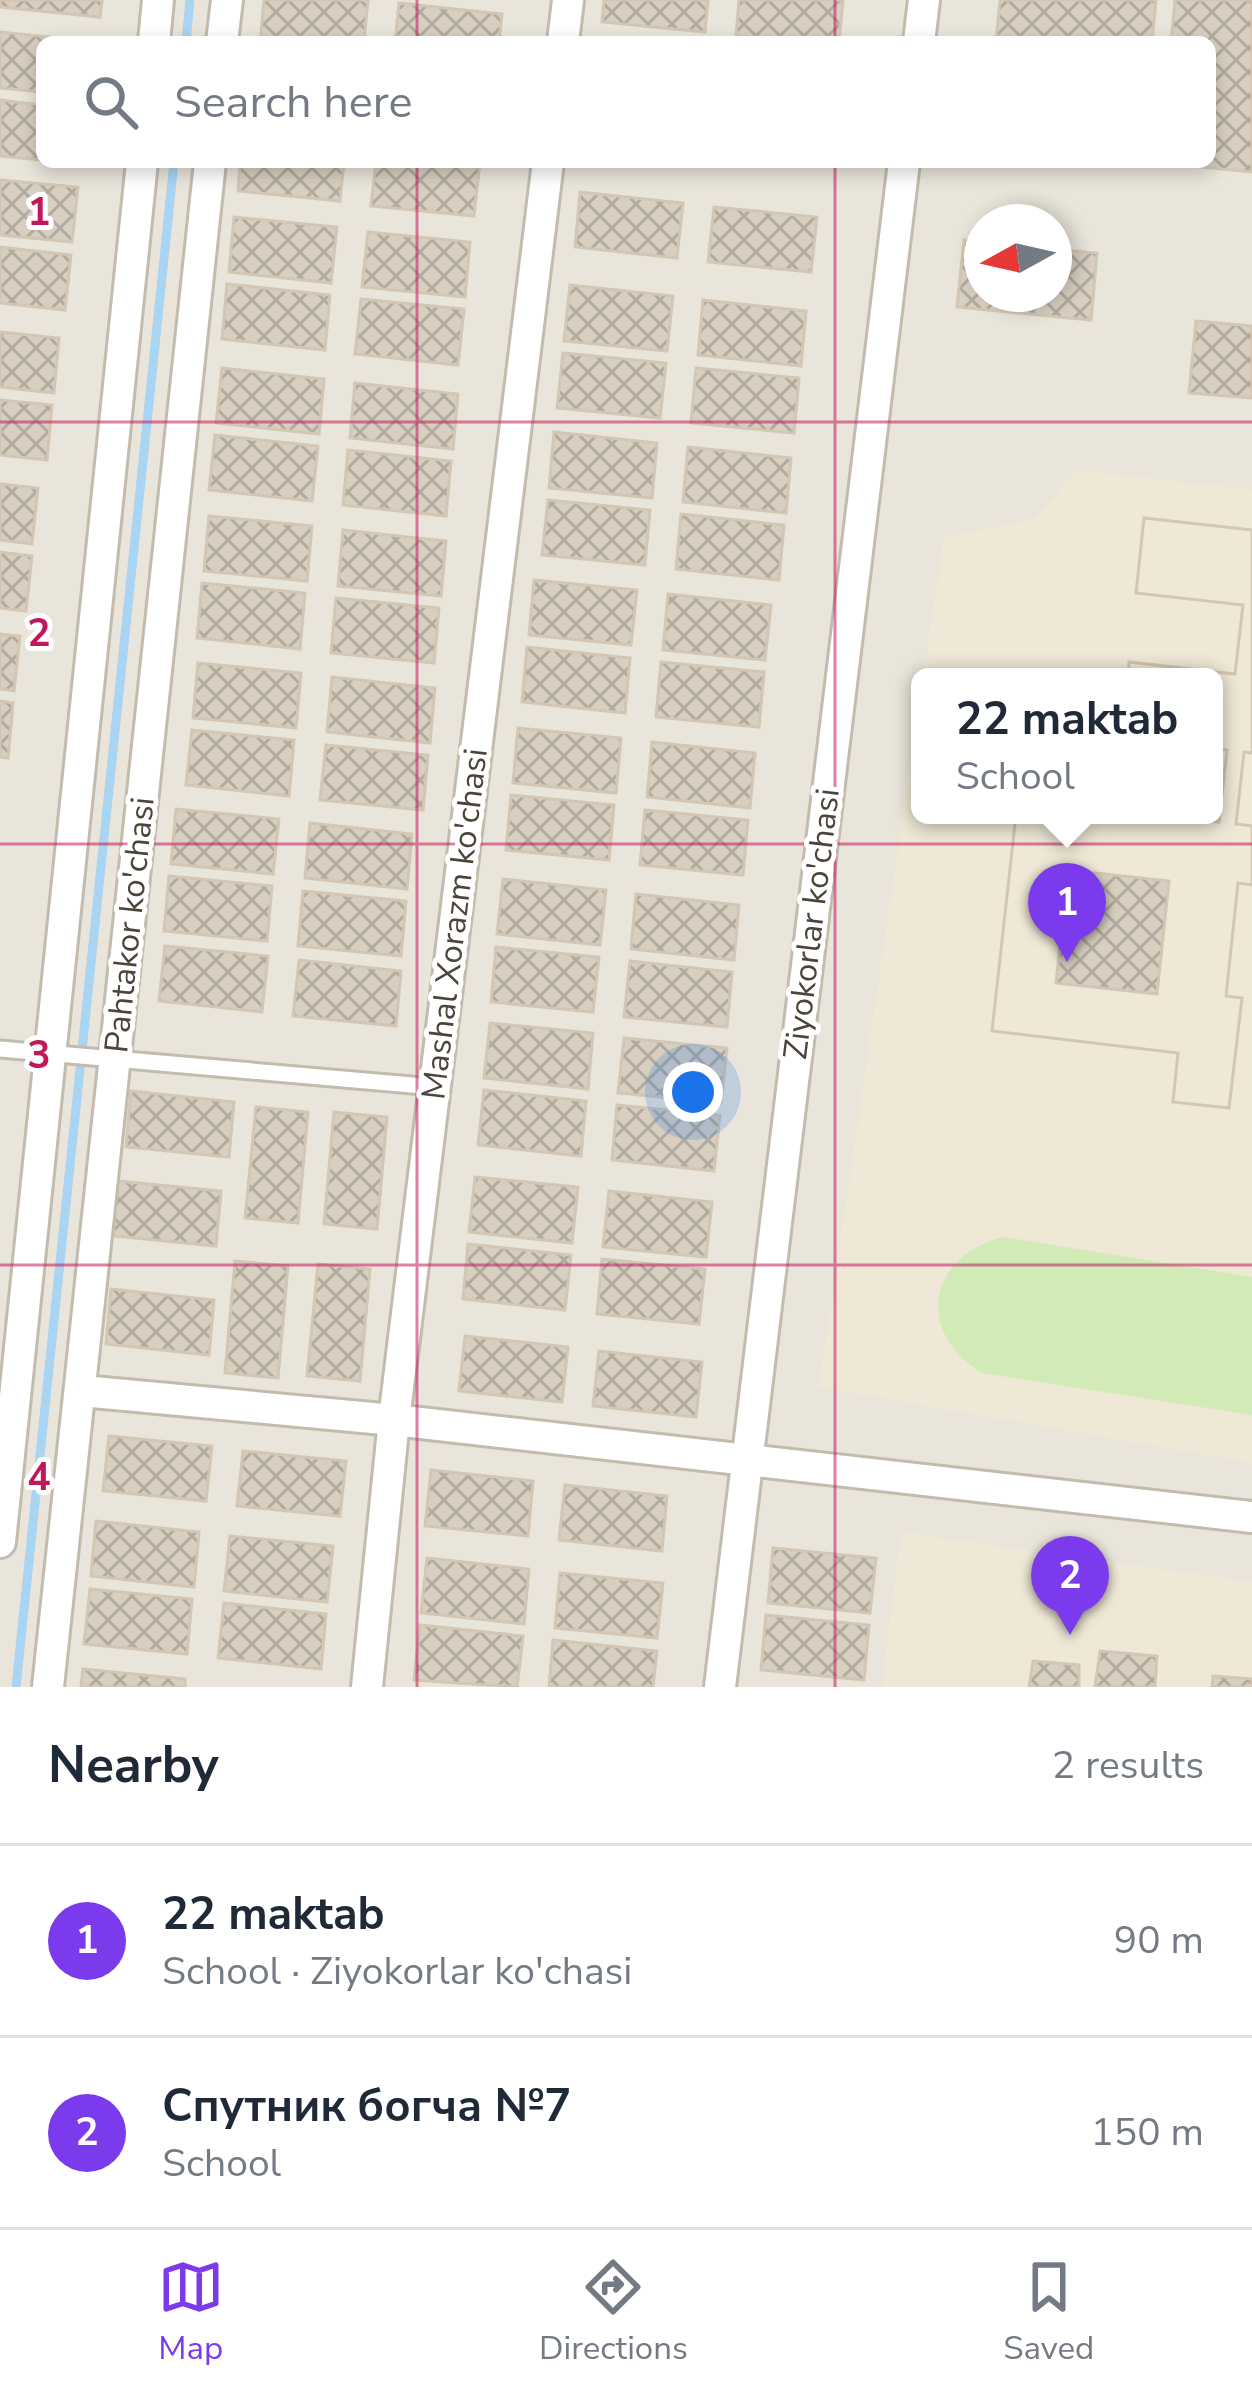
<!DOCTYPE html>
<meta charset="utf-8">
<style>
body{margin:0;font-family:"Nunito Sans",sans-serif;background:#f6f6f7;color:#1f2937}
.compass{position:absolute;left:964px;top:204px;width:108px;height:108px;border-radius:50%;background:#fff;box-shadow:0 6px 18px #0003;rotate:262deg}
.you{position:absolute;left:693px;top:1092px;width:42px;height:42px;margin:-30px;border:9px solid #fff;border-radius:50%;background:#1a73e8;box-shadow:0 0 0 18px #1a73e833}
.badge{display:grid;place-items:center;width:78px;height:78px;border-radius:50%;background:#7c3aed;color:#fff;font-size:39px;font-weight:700}
.pin{position:absolute;translate:-50% -99px;filter:drop-shadow(0 3px 6px #0008)}
.pin::after{content:'';position:absolute;top:63px;width:42px;height:36px;background:inherit;clip-path:polygon(0 0,100% 0,50% 100%)}
.popup{position:absolute;left:911px;top:668px;width:312px;height:156px;box-sizing:border-box;display:grid;place-content:center;border-radius:18px;background:#fff;filter:drop-shadow(0 3px 9px #0005);font-size:39px;white-space:nowrap;color:#747a83}
.popup b{font-size:45px;color:#1f2937}
.popup::after{content:'';position:absolute;left:50%;top:100%;margin-left:-24px;border:24px solid transparent;border-top-color:#fff}
.list{margin:0;padding:0;list-style:none}
h2{display:flex;justify-content:space-between;align-items:center;height:156px;margin:0;padding:0 48px;font-size:51px}
h2 small{font-size:39px;font-weight:400;color:#747a83}
.list li{display:grid;grid-template-columns:78px 1fr auto;gap:36px;align-items:center;box-sizing:border-box;height:192px;padding:0 48px;border-top:3px solid #e0e1e3}
.list b{display:block;font-size:45px;white-space:nowrap}
.list p{margin:0;font-size:39px;white-space:nowrap;color:#747a83}
.list em{font-size:39px;font-style:normal;color:#747a83}
.icon{flex:none;width:66px;height:66px;fill:none;stroke:currentColor;stroke-width:2;stroke-linecap:round;stroke-linejoin:round}
.map{position:relative;flex:none;width:1252px;height:1687px;overflow:hidden}
.search{position:absolute;background:#fff;box-shadow:0 6px 18px #0003;left:36px;right:36px;top:36px;height:132px;display:flex;align-items:center;gap:30px;box-sizing:border-box;padding:0 42px;border-radius:18px;color:#747a83;font-size:45px}
.sheet{height:540px;background:#fff}
nav{display:flex;justify-content:space-around;align-items:center;box-sizing:border-box;height:168px;border-top:3px solid #e0e1e3;background:#fff;font-size:33px;color:#747a83}
nav a{display:grid;justify-items:center;gap:6px}
nav .on{color:#7c3aed}
.map>svg:first-child{display:block}
.residential{fill:#eae5da;fill-rule:evenodd}
.education{fill:#efe8d6}
.green{fill:#d2eab5}
.lines{fill:none;stroke-linecap:round;stroke-linejoin:round}
.stream{stroke:#a9d4f2;stroke-width:9}
.building{fill:url(#building-cross-hatch);stroke:#d3c7b4;stroke-width:3;fill-rule:evenodd}
.lane-casing{stroke:#c2bbae;stroke-width:21}
.street-casing{stroke:#c2bbae;stroke-width:36}
.lane{stroke:#fff;stroke-width:15}
.street{stroke:#fff;stroke-width:30}
.grid{fill:none;stroke:#c2185b;stroke-width:3;stroke-opacity:0.55}
.labels{text-anchor:middle;dominant-baseline:central;stroke-width:10;stroke-linejoin:round;paint-order:stroke}
.street-label{font-size:33px;fill:#4b4439;stroke:#fff}
.grid-label{font-size:39px;text-anchor:middle;font-weight:bold;fill:#c2185b;stroke:#fff;stroke-width:10;stroke-linejoin:round;paint-order:stroke}
</style>
<div class="map">
<svg width="1252" height="1687" viewBox="0 0 1252 1687">
<defs>
<pattern id="building-cross-hatch" width="8" height="8" patternUnits="userSpaceOnUse" patternTransform="scale(3)"><rect width="8" height="8" fill="#d8cfc1"/><path d="M0 0l8 8M0 8l8-8" fill="none" stroke="#b1aa9e"/></pattern>
</defs>
<rect width="100%" height="100%" fill="#f6f3ec"/>
<path class="residential" d="M0,0H1252V1687H0ZM42,42H1210V162H42ZM982,222H1054V294H982ZM920,677H1214V815H920Z"/>
<path class="education" d="M1077,470L1252,490V1463L819,1387L920,699V815H1214V677H923L944,537L1035,519Z
M901,1532L1252,1582V1687H882Z"/>
<path class="green" d="M1004,1237L1252,1277V1415L982,1373C915,1333 927,1255 1004,1237Z"/>
<g class="lines">
<path class="stream" d="M186,42L190,0
M16,1687L174,162"/>
</g>
<path class="building" d="M0,0H102L100,17L0,7Z
M264,0H368L364,42H260Z
M604,0H708L705,32L602,22Z
M739,0H843L839,42L736,36Z
M1000,0H1156L1152,42H996Z
M1175,0H1252V172L1160,163L1210,162V42H1171Z
M399,3L502,14L499,42H395Z
M0,32L97,42H42V92L0,88Z
M0,100L42,105V160L0,156Z
M240,162H344L340,201L238,191Z
M376,162H480L474,216L371,206Z
M0,180L78,187L72,242L0,235Z
M580,192L683,203L677,258L575,247Z
M714,207L817,217L811,272L708,262Z
M234,217L337,227L331,283L229,272Z
M368,232L470,242L465,297L362,287Z
M964,240L982,242V294H1054V249L1097,253L1091,320L957,307Z
M0,247L71,255L65,310L0,303Z
M227,284L330,295L325,350L222,339Z
M570,285L673,296L667,351L564,341Z
M361,299L464,309L458,365L355,354Z
M703,300L806,311L801,366L698,355Z
M1196,321L1252,326V398L1189,393Z
M0,332L59,338L54,393L0,387Z
M563,353L666,363L660,418L557,408Z
M222,368L324,379L319,434L216,423Z
M696,368L799,378L794,433L691,423Z
M355,383L458,394L453,449L350,438Z
M0,400L52,405L47,460L0,455Z
M554,432L657,443L652,498L549,488Z
M215,435L318,446L312,501L209,490Z
M688,447L791,458L786,513L683,502Z
M348,450L451,461L446,516L343,505Z
M0,484L38,488L32,544L0,540Z
M548,500L650,510L645,565L542,555Z
M681,514L784,525L779,580L676,569Z
M209,516L312,526L307,581L204,571Z
M1144,518L1252,530V753L1244,752L1236,824L1252,826V885L1238,883L1226,996L1242,998L1229,1108L1173,1102L1178,1053L992,1031L1016,815H1153L1219,822L1227,750L1214,748V677H1128L1129,662L1235,674L1243,605L1136,593ZM1068,870L1169,881L1157,994L1056,983Z
M1144,518L1252,530V753L1244,752L1236,824L1252,826V885L1238,883L1226,996L1242,998L1229,1108L1173,1102L1178,1053L992,1031L1016,815H1153L1219,822L1227,750L1214,748V677H1128L1129,662L1235,674L1243,605L1136,593Z
M343,530L446,541L441,596L338,586Z
M0,552L32,556L26,611L0,608Z
M534,580L637,590L631,645L529,635Z
M202,583L305,593L300,649L197,638Z
M668,594L771,605L765,660L663,650Z
M336,598L439,608L434,663L331,653Z
M0,634L20,636L14,691L0,689Z
M527,647L630,658L625,713L522,702Z
M661,662L764,672L759,727L656,717Z
M198,663L301,673L296,728L193,718Z
M332,677L435,688L430,743L327,732Z
M0,701L13,703L8,758L0,757Z
M518,728L621,738L616,793L513,783Z
M192,730L294,740L289,796L186,785Z
M652,742L755,753L750,808L647,797Z
M326,745L428,755L423,810L320,800Z
M511,795L614,805L609,860L506,850Z
M176,809L279,819L273,874L171,864Z
M645,810L748,820L743,875L640,865Z
M310,823L412,834L407,889L305,878Z
M169,876L272,886L267,941L164,931Z
M503,879L606,890L600,945L497,934Z
M303,891L406,901L401,956L298,946Z
M636,894L739,905L734,960L631,949Z
M165,946L268,956L262,1012L159,1001Z
M496,947L599,957L593,1012L491,1002Z
M299,960L401,971L396,1026L293,1016Z
M630,961L732,972L727,1027L624,1017Z
M490,1023L593,1033L588,1089L484,1078Z
M624,1038L727,1048L721,1103L618,1093Z
M484,1090L586,1101L581,1156L478,1145Z
M131,1091L234,1102L229,1157L126,1147Z
M617,1105L720,1115L714,1171L612,1160Z
M256,1107L308,1112L298,1223L245,1218Z
M334,1112L387,1117L377,1229L324,1224Z
M475,1177L578,1187L572,1243L469,1232Z
M118,1181L221,1191L216,1246L113,1236Z
M609,1191L712,1202L706,1257L603,1247Z
M468,1244L571,1255L565,1310L463,1299Z
M602,1259L705,1269L699,1324L597,1314Z
M235,1261L288,1266L278,1378L225,1373Z
M318,1264L370,1269L360,1381L307,1376Z
M111,1289L214,1300L209,1355L106,1344Z
M465,1336L568,1347L562,1402L459,1391Z
M599,1351L702,1362L696,1417L593,1406Z
M109,1436L212,1446L206,1501L103,1491Z
M243,1451L346,1461L340,1516L237,1506Z
M431,1470L533,1481L528,1536L425,1526Z
M565,1485L667,1496L662,1551L559,1540Z
M96,1521L199,1532L194,1587L91,1576Z
M230,1536L333,1546L327,1602L224,1591Z
M773,1548L876,1558L870,1613L768,1603Z
M427,1558L529,1569L524,1624L421,1613Z
M560,1573L663,1583L657,1638L555,1628Z
M90,1589L192,1599L187,1654L84,1644Z
M224,1603L326,1614L321,1669L218,1658Z
M766,1615L869,1625L864,1680L761,1670Z
M420,1625L523,1636L517,1687L414,1680Z
M553,1640L657,1651L653,1687H549Z
M1100,1651L1157,1656L1155,1687H1095Z
M1033,1661L1079,1665V1687H1029Z
M83,1669L185,1679V1687H81Z
M1213,1676L1252,1679V1687H1212Z"/>
<g class="lines">
<g class="lane-casing">
<path id="lane" d="M0,1049L435,1087"/>
</g>
<g class="street-casing">
<path id="street" d="M154,42L158,0
M222,42L227,0
M563,42L568,0
M919,42L924,0
M82,1391L394,1420L1252,1517
M0,1542L142,162
M48,1687L210,162
M367,1687L394,1420L548,162
M720,1687L904,162"/>
</g>
<use href="#lane" class="lane"/>
<use href="#street" class="street"/>
</g>
<path class="grid" d="M417,0V42M835,0V42M417,162V1687M835,162V1687M0,422H1252M0,844H1252M0,1265H1252"/>
<g class="labels">
<g class="street-label">
<text transform="translate(455 924) rotate(-83)">Mashal Xorazm ko'chasi</text>
<text transform="translate(812 924) rotate(-83)">Ziyokorlar ko'chasi</text>
<text transform="translate(130 925) rotate(-84)">Pahtakor ko'chasi</text>
</g>
</g>
<g class="grid-label">
<text x="39" y="225">1</text>
<text x="39" y="646">2</text>
<text x="39" y="1068">3</text>
<text x="39" y="1490">4</text>
</g>
</svg>
<svg class="compass" viewBox="-18 -18 36 36"><path d="M0-13l5 13h-10z" fill="#e53935"/><path d="M0 13l5-13h-10z" fill="#747a83"/></svg>
<div class="you"></div>
<div class="pin badge" style="left:1067px;top:962px">1</div>
<div class="popup"><b>22 maktab</b>School</div>
<div class="pin badge" style="left:1070px;top:1635px">2</div>
<div class="search"><svg class="icon" aria-label="search" viewBox="0 0 24 24"><circle cx="10" cy="10" r="6"/><path d="M15 15l6 6"/></svg>Search here</div>
</div>
<section class="sheet">
<h2>Nearby<small>2 results</small></h2>
<ul class="list">
<li><span class="badge">1</span><div><b>22 maktab</b><p>School · Ziyokorlar ko'chasi</p></div><em>90 m</em></li>
<li><span class="badge">2</span><div><b>Спутник богча №7</b><p>School</p></div><em>150 m</em></li>
</ul>
</section>
<nav>
<a class="on"><svg class="icon" aria-label="map" viewBox="0 0 24 24"><path d="M3 6l6-2 6 2 6-2v14l-6 2-6-2-6 2zM9 4v14M15 6v14"/></svg>Map</a>
<a><svg class="icon" aria-label="directions" viewBox="0 0 24 24"><path d="M12 3l9 9-9 9-9-9zM9 14v-3h6M13 9l2 2-2 2"/></svg>Directions</a>
<a><svg class="icon" aria-label="saved" viewBox="0 0 24 24"><path d="M7 4h10v16l-5-4-5 4z"/></svg>Saved</a>
</nav>
